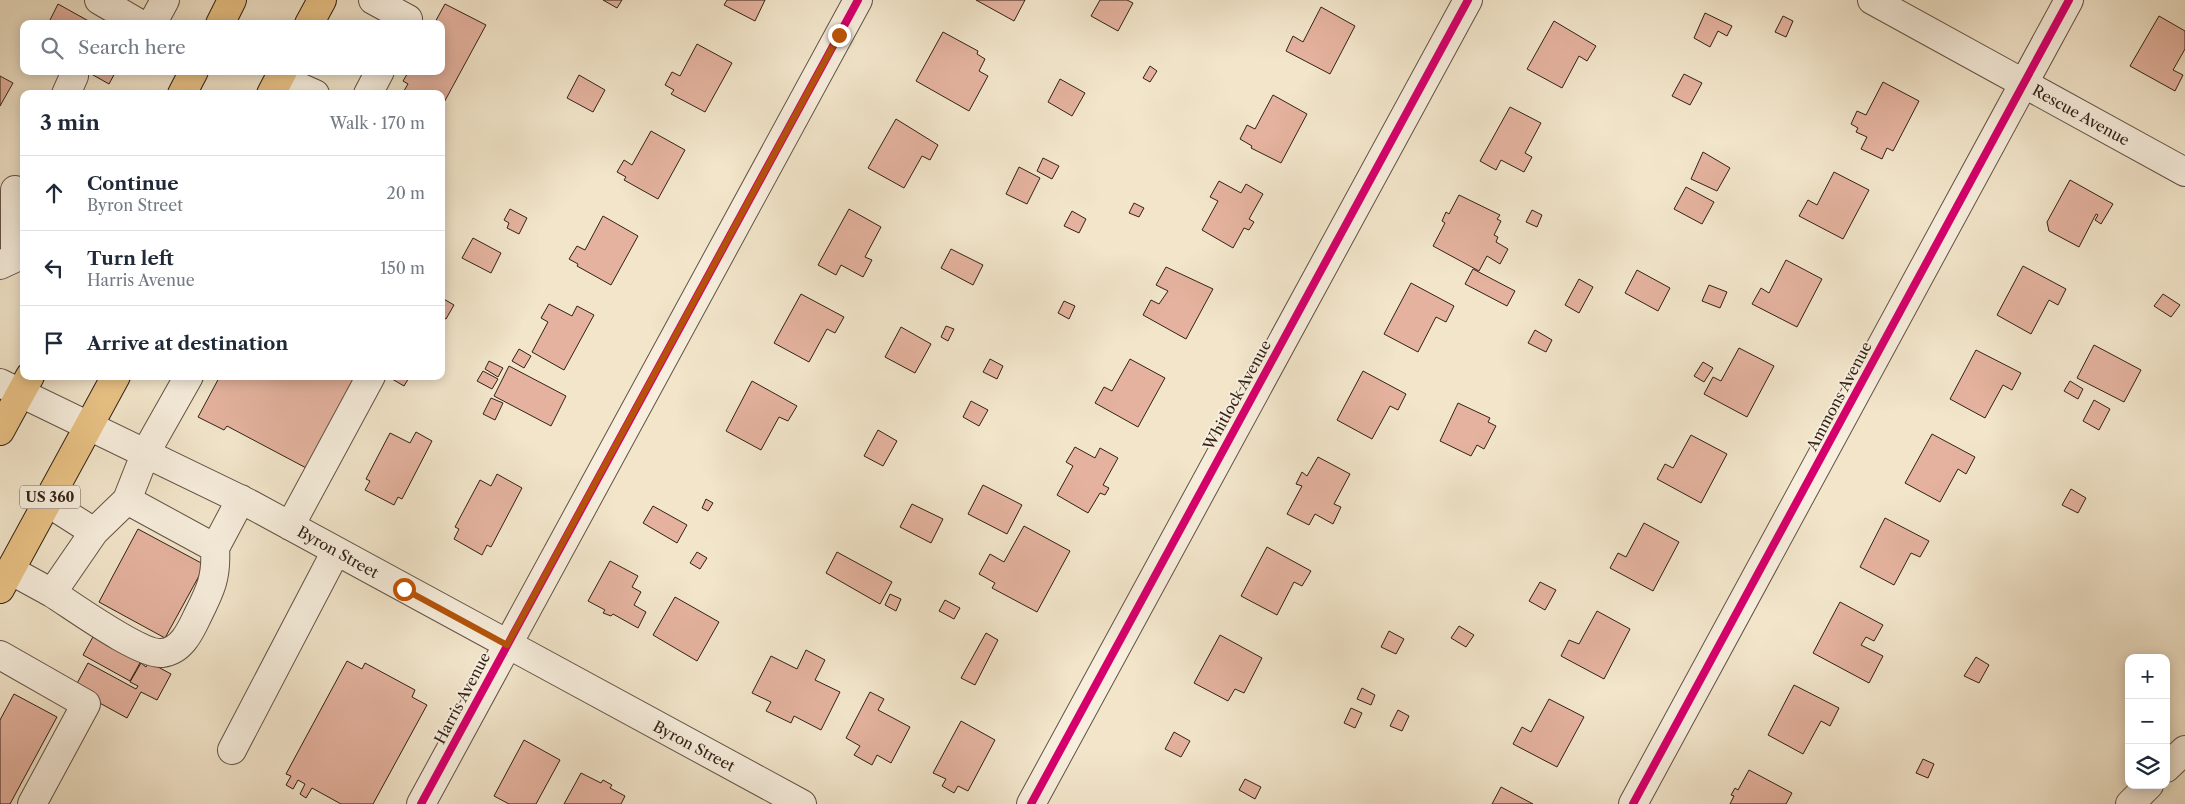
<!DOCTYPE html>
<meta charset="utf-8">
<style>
body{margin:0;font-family:"Libre Caslon Text",serif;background:#f2f2f3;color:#1f2937}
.controls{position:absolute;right:15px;bottom:15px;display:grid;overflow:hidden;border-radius:10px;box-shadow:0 2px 12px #0003}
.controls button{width:45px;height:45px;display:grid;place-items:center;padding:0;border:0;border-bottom:1px solid #e0e1e3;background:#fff;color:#1f2937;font:25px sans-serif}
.stop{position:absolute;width:15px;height:15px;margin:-11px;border:4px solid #b45309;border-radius:50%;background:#fff}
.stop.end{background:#b45309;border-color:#fff;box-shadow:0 1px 5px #0008}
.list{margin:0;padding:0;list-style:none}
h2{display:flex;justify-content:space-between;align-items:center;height:65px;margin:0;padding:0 20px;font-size:21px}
h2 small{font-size:16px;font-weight:400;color:#747a83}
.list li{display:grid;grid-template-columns:32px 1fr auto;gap:15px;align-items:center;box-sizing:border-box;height:75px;padding:0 20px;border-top:1px solid #e0e1e3}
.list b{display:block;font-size:19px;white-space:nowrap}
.list p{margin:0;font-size:16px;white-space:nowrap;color:#747a83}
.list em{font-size:16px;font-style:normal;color:#747a83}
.icon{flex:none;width:28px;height:28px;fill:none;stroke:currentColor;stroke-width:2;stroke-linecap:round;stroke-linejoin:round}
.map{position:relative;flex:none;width:2185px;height:804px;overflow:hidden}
.search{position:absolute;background:#fff;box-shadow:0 2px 12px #0003;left:20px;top:20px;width:425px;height:55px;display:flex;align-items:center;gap:12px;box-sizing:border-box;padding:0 18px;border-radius:10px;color:#747a83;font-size:19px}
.panel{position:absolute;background:#fff;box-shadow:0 2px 12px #0003;left:20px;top:90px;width:425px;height:290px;border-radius:10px}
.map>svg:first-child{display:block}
.building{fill:#e4b29e;stroke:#322117}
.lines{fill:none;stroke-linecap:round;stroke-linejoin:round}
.minor-casing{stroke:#625244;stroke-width:30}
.highway-casing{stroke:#322117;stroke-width:30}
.minor{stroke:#f7eedd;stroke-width:28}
.highway{stroke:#e9c285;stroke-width:28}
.cycleway-casing{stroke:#f7eedd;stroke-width:11}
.cycleway{stroke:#d6006c;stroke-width:8}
.route{stroke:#b45309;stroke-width:6}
.labels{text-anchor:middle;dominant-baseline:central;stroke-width:4;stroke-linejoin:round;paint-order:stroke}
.shield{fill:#f7eedd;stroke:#6d5e52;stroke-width:1}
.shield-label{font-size:14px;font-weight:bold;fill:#322117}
.street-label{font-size:15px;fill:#322117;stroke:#f7eedd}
</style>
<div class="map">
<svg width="2185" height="804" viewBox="0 0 2185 804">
<rect width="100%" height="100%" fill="#f2e5ca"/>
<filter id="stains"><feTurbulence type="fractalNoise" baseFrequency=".004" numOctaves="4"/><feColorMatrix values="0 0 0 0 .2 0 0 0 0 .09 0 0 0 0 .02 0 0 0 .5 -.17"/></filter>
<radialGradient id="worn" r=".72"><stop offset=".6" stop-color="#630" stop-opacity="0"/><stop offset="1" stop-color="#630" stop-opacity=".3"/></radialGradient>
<path class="building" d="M603,0H622L617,8Z
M727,0H765L755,21L724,5Z
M976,0H1025L1014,21Z
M1100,0H1127L1133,3L1118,31L1091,16Z
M58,4L94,24H48Z
M445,4L486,25L441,108V94H402L408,84L403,81L409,71H441V24H434Z
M1321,7L1355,26L1330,74L1286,51L1293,36L1303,42Z
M1705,13L1732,26L1727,36L1718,31L1710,47L1694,38Z
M1783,16L1793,21L1786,37L1775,32Z
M2159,16L2185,31V49L2173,70L2183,75L2175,91L2130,66Z
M1554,21L1596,46L1587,61L1579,56L1562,88L1527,69Z
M943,32L978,51L977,54L985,59L979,71L988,76L969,111L916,81Z
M697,44L732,63L705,112L671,94L674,90L665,85L672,72L680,76Z
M1150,66L1157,71L1150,82L1143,78Z
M86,71H116L109,84Z
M1684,74L1702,83L1690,105L1672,96Z
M579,75L605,90L593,112L567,98Z
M0,76L13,83L0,106Z
M1060,79L1085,93L1072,116L1048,102Z
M1883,82L1919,101L1893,151L1887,148L1882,159L1861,149L1867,137L1856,132L1858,128L1851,124L1857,111L1866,115Z
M1273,95L1307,114L1281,163L1251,148L1252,146L1240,139L1247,125L1255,129Z
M1510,107L1541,123L1525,153L1532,157L1524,172L1501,160L1496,170L1480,161Z
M896,119L938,145L930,160L922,156L904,188L868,168Z
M651,131L685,150L658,199L624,180L626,177L617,172L624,160L632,165Z
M1703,152L1730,168L1717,191L1691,179Z
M1043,158L1059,166L1052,179L1037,171Z
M1019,167L1040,178L1027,204L1006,194Z
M1834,172L1869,190L1843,239L1799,216L1808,200L1817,205Z
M2070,180L2113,204L2101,224L2095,220L2098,215L2096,214L2079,247L2049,231L2047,222Z
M1219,181L1241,193L1246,184L1263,194L1249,219L1254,222L1249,230L1244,228L1233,248L1202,230L1218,201L1210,197Z
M1686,187L1714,202L1702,224L1674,209Z
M1459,195L1500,215L1497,219L1501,221L1494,235L1498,237L1496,242L1508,249L1500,264L1487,256L1479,271L1433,246L1445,223L1442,221L1446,212L1449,214Z
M1134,203L1144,208L1139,217L1129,213Z
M510,209L527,218L519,234L507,228L509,223L504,220Z
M849,209L881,227L865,257L872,260L863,277L841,265L836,275L818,265Z
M1532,210L1542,215L1537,227L1526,222Z
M1072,211L1086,219L1079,233L1064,226Z
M603,216L638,236L611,285L577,266L578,264L569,259L577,246L585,250Z
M473,238L501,253L491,273L462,258Z
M951,249L983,265L973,285L941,268Z
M1786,260L1822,279L1797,327L1752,304L1761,288L1769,293Z
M2023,266L2066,289L2058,305L2049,300L2031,334L1997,315Z
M1166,267L1213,289L1186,339L1143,315L1151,300L1159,304L1168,291L1156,285Z
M1473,269L1515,291L1507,306L1465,284Z
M1637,270L1670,288L1658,311L1625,293Z
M1579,279L1593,287L1579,313L1565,305Z
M1411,283L1454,306L1446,322L1436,317L1418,352L1384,334Z
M1709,285L1727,292L1720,308L1702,301Z
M801,294L844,317L835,333L827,329L809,362L774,343Z
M2163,294L2180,305L2171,317L2154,306Z
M442,298L454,305L446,319L441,316Z
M1064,301L1075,306L1069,319L1058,313Z
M549,304L572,316L577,306L594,315L564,370L532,352L548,322L541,318Z
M946,326L954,329L948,341L941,337Z
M901,327L931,344L915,373L885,357Z
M1535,330L1552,340L1546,352L1528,343Z
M2094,345L2141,370L2124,402L2077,378Z
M1739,348L1774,366L1747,417L1704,394L1713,377L1721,381Z
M519,349L531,356L524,368L512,361Z
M1976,350L2021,373L2012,390L2003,385L1985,418L1950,399Z
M990,359L1003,366L997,379L983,372Z
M1130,359L1165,378L1138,427L1095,403L1104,387L1112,391Z
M489,361L503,368L498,377L485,369Z
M1703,362L1713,368L1704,382L1694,376Z
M509,366L566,396L551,426L494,396Z
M483,371L498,379L492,389L477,381Z
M1363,371L1406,394L1398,410L1390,406L1372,439L1337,420Z
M220,376H360L310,470L227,426L224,430L198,417Z
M387,376H410L404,386Z
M752,381L797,406L788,421L779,417L761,450L726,431Z
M2070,381L2083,389L2078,399L2064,391Z
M491,398L503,403L495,420L483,414Z
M2094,400L2110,409L2099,430L2083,421Z
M971,401L988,410L979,426L963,417Z
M1458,403L1490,418L1488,422L1496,426L1484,449L1477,445L1471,456L1440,441Z
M878,430L897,441L883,466L864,456Z
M416,432L432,441L402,499L398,497L394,505L365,490L370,481L366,479L390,433L410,443Z
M1932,434L1975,457L1966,474L1958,469L1940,502L1905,483Z
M1691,435L1727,454L1701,503L1657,479L1665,464L1673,468Z
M1075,447L1095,458L1100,448L1118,458L1103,485L1109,488L1105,495L1100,493L1088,513L1057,495L1073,466L1066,462Z
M1318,457L1350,474L1334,504L1341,507L1333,524L1315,514L1309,525L1287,514L1302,486L1296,484L1302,472L1307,476Z
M497,474L522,488L491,547L487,545L482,555L454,539L459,529L455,527L480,480L491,486Z
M983,485L1022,505L1007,534L968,514Z
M2071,489L2086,498L2078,513L2062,505Z
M706,499L713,503L708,511L702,508Z
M912,504L943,519L931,543L900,527Z
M653,506L687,525L677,543L643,523Z
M1885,518L1929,541L1920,557L1911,553L1894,585L1860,567Z
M1644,523L1679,542L1653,591L1610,568L1618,553L1626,557Z
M1024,526L1070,551L1037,612L992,588L995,583L979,574L990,554L1004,562Z
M138,529L205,565L165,638L99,602Z
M1267,547L1311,571L1302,586L1294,582L1277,615L1241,596Z
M697,552L707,558L700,569L690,563Z
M837,552L892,582L880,604L826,573Z
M610,561L638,576L632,587L641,592L634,605L646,612L638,628L613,614L611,616L603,613L605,610L588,601Z
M1540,582L1556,590L1545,610L1529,601Z
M890,594L901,599L896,611L885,605Z
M675,597L719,622L697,661L653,635Z
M945,600L960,608L954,619L939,611Z
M1840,602L1883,625L1874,641L1866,637L1861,645L1883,656L1869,683L1813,653Z
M1597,611L1630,629L1604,679L1561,656L1569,640L1579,644Z
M1459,626L1474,635L1466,647L1451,638Z
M1389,631L1404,639L1396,654L1381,647Z
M986,633L998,640L975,685L961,678Z
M94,635L141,661L130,681L83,655Z
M1220,635L1262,658L1244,693L1235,689L1228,701L1194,683Z
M806,650L825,660L815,680L840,692L821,730L794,716L791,723L766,711L771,702L752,693L771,656L797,669Z
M1976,657L1989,665L1979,683L1964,676Z
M347,661L362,669L365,663L415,690L412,697L427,705L373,804H341L312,788L306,798L300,794L305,784L298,780L293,789L286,785L291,776L286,774Z
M149,662L171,674L157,700L141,692L127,718L74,689L88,663L136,689L138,686L130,682L141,663L146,667Z
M1794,685L1839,708L1830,726L1821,721L1803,754L1768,735Z
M1362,688L1375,695L1371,705L1357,699Z
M870,692L884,699L878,710L910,727L891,763L877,755L872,765L854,755L860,746L846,738Z
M14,694L57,717L10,804H0V720Z
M1549,699L1584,717L1557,767L1513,744L1522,727L1531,732Z
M1351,708L1362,713L1355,728L1344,723Z
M1398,710L1409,716L1402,731L1390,726Z
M961,721L995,740L968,791L958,786L954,793L942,786L946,779L933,773Z
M1174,732L1190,741L1181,757L1165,749Z
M524,740L560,760L536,804H509L494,796Z
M1923,759L1934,764L1928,778L1916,773Z
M1749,770L1792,793L1786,804H1730L1734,796L1731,795L1735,788L1738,790Z
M581,773L601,783L603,780L612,785L610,788L625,796L621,804H564Z
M1245,779L1261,787L1255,799L1239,790Z
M1501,787L1533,804H1492Z"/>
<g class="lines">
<g class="minor-casing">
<path id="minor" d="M99,0L140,24
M373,0L408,19L406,24
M1872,0L2185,172
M152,24L165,0
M279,78L315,94
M66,94L74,76
M368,94L380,71
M0,265L15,258V190
M0,383L250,504L802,804
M127,500L215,548L241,499
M47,502L94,532
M290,526L371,376
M10,570L52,593L94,532L127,500L146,452L189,376
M52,593C73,606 140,655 162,653C181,651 190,632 197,617C210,591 217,578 215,548
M0,655L86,704L32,804
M232,750L336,551
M2166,768L2185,750
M421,804L858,0
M1031,804L1468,0
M1633,804L2069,0
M2130,804L2149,785"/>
</g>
<g class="highway-casing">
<path id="highway" d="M220,24L232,0
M309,24L322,0
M182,94L194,71
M271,94L283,71
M0,431L30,376
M0,589L116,376"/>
</g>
<use href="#minor" class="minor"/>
<use href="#highway" class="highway"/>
<g class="cycleway-casing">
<path id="cycleway" d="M421,804L858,0
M1031,804L1468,0
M1633,804L2069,0"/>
</g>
<use href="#cycleway" class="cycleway"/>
</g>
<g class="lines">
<path class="route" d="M404,589L507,645L839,35"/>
</g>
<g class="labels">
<rect class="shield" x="20" y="485.5" width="60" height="23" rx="4"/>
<g class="shield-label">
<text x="50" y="497">US 360</text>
</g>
<g class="street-label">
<text transform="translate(2081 115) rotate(29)">Rescue Avenue</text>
<text transform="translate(1237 395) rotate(-61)">Whitlock Avenue</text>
<text transform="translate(1839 396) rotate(-62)">Ammons Avenue</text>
<text transform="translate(338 552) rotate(29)">Byron Street</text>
<text transform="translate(462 698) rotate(-62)">Harris Avenue</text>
<text transform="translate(694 746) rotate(28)">Byron Street</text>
</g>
</g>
<rect width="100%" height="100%" filter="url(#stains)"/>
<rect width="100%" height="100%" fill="url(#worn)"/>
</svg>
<div class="controls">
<button>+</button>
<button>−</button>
<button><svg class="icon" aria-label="layers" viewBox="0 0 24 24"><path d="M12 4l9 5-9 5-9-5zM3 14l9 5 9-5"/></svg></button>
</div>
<div class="stop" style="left:404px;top:589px"></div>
<div class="stop end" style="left:839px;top:35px"></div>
<div class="search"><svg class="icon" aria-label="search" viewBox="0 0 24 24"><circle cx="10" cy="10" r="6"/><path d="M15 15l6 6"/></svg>Search here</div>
<section class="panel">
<h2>3 min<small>Walk · 170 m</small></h2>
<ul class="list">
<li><svg class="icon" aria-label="ahead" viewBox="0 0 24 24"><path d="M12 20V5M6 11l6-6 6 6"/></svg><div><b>Continue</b><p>Byron Street</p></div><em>20 m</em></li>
<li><svg class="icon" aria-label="left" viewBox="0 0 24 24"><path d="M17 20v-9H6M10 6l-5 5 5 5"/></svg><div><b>Turn left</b><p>Harris Avenue</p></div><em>150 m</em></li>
<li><svg class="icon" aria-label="arrive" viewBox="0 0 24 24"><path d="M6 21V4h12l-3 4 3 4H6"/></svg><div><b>Arrive at destination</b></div></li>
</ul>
</section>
</div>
